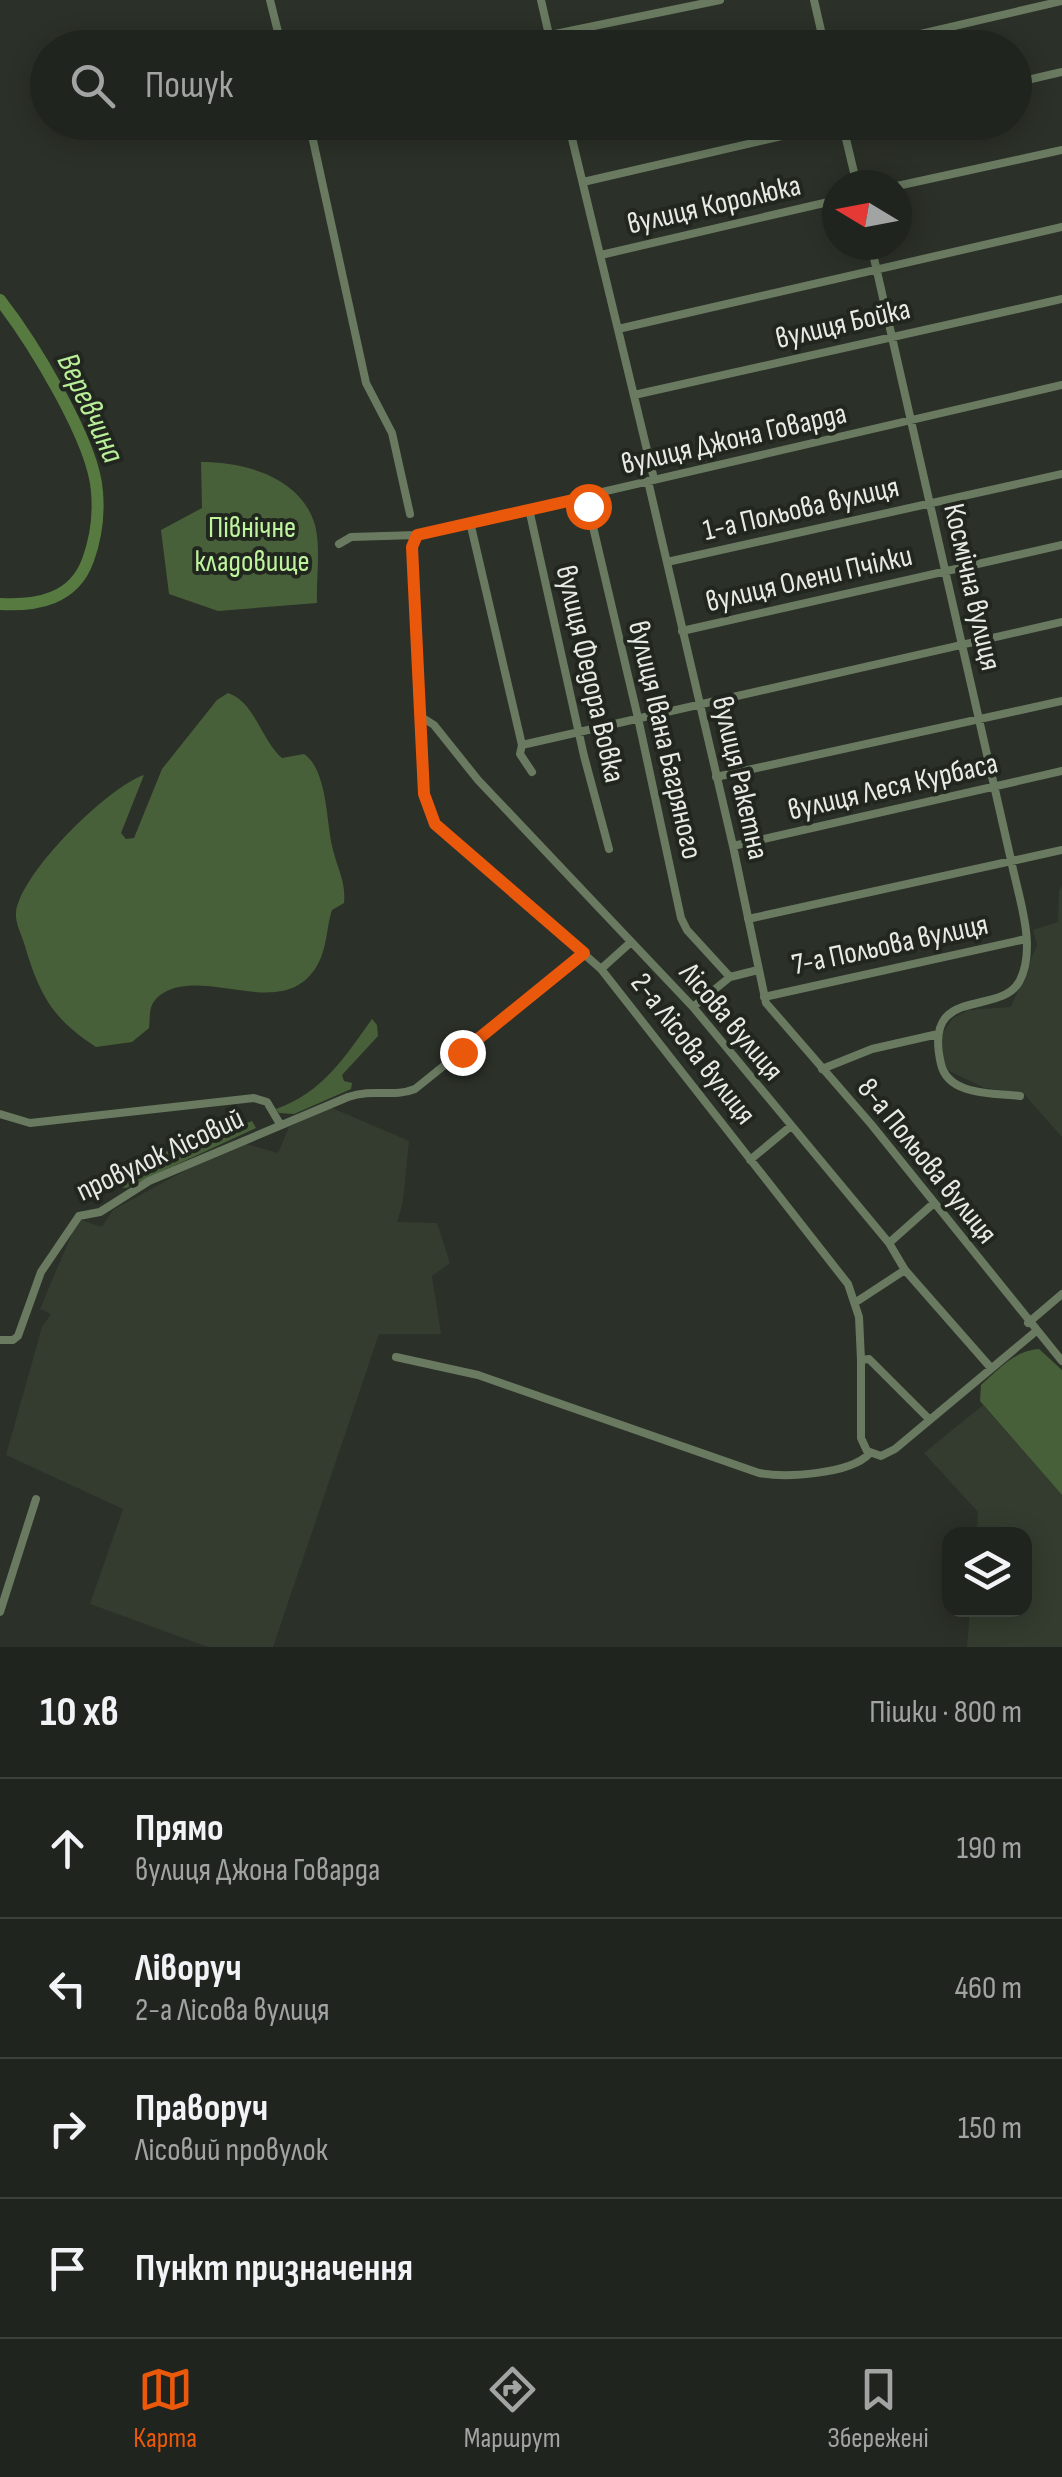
<!DOCTYPE html>
<html lang="uk">
<meta charset="utf-8">
<style>
body{margin:0;font-family:"Sofia Sans Condensed",sans-serif;background:#2d302b;color:#f1f3f6}
.controls{position:absolute;right:30px;bottom:30px;display:grid;overflow:hidden;border-radius:20px;box-shadow:0 5px 25px #0003}
.controls button{width:90px;height:90px;display:grid;place-items:center;padding:0;border:0;border-bottom:2px solid #3d413c;background:#20241e;color:#f1f3f6;font:50px sans-serif}
.compass{position:absolute;left:822px;top:170px;width:90px;height:90px;border-radius:50%;background:#20241e;box-shadow:0 5px 25px #0003;rotate:280deg}
.stop{position:absolute;width:30px;height:30px;margin:-22px;border:8px solid #ea580c;border-radius:50%;background:#fff}
.stop.end{background:#ea580c;border-color:#fff;box-shadow:0 2px 10px #0008}
.list{margin:0;padding:0;list-style:none}
h2{display:flex;justify-content:space-between;align-items:center;height:130px;margin:0;padding:0 40px;font-size:42px}
h2 small{font-size:32px;font-weight:400;color:#a2a4a4}
.list li{display:grid;grid-template-columns:65px 1fr auto;gap:30px;align-items:center;box-sizing:border-box;height:140px;padding:0 40px;border-top:2px solid #3d413c}
.list b{display:block;font-size:38px;white-space:nowrap}
.list p{margin:0;font-size:32px;white-space:nowrap;color:#a2a4a4}
.list em{font-size:32px;font-style:normal;color:#a2a4a4}
.icon{flex:none;width:55px;height:55px;fill:none;stroke:currentColor;stroke-width:2;stroke-linecap:round;stroke-linejoin:round}
.map{position:relative;flex:none;width:1062px;height:1647px;overflow:hidden}
.search{position:absolute;background:#20241e;box-shadow:0 5px 25px #0003;left:30px;right:30px;top:30px;height:110px;display:flex;align-items:center;gap:25px;box-sizing:border-box;padding:0 35px;border-radius:55px;color:#a2a4a4;font-size:38px}
.sheet{height:690px;background:#20241e}
nav{display:flex;justify-content:space-around;align-items:center;box-sizing:border-box;height:140px;border-top:2px solid #3d413c;background:#20241e;font-size:28px;color:#a2a4a4}
nav a{display:grid;justify-items:center;gap:5px}
nav .on{color:#ea580c}
.map>svg:first-child{display:block}
.built{fill:#343c2f}
.green{fill:#486039}
.lines{fill:none;stroke-linecap:round;stroke-linejoin:round}
.river{stroke:#567a3f;stroke-width:12}
.minor{stroke:#697a60;stroke-width:8}
.route{stroke:#ea580c;stroke-width:12}
.labels{text-anchor:middle;dominant-baseline:central;stroke-width:8;stroke-linejoin:round;paint-order:stroke}
.street-label{font-size:30px;fill:#e7eae5;stroke:#21261e}
.park-label{font-size:30px;fill:#bff49e;stroke:#21261e}
.water-label{font-size:32px;font-style:italic;fill:#baef9a;stroke:#21261e}
</style>
<div class="map">
<svg width="1062" height="1647" viewBox="0 0 1062 1647">
<rect width="100%" height="100%" fill="#2b3028"/>
<path class="built" d="M1062,887V1137L1023,1093L985,1088L945,1069L940,1037L953,1018L969,1010L1011,1007L1037,945L1033,930L1058,922L1059,890Z
M330,1107L409,1141L403,1202L397,1222L437,1223L450,1263L432,1276L441,1334H379L273,1647H208L90,1604L123,1509L6,1455L42,1327L51,1314L40,1309L78,1219L102,1227L113,1210L215,1154L243,1143L278,1153L289,1127Z
M983,1405L1062,1495V1647H967L970,1610H1024V1534H977L978,1512L924,1453Z"/>
<path class="green" d="M201,462C245,462 301,477 315,525C321,548 316,579 317,603L218,611L169,594L161,530L202,508Z
M228,693C255,702 261,740 282,758L304,754C328,770 326,824 333,850C338,870 346,882 344,903L332,910C326,929 327,952 315,969C282,1018 214,972 169,990C162,993 155,998 152,1005C149,1011 150,1021 149,1028L132,1042L96,1047C51,1018 39,993 24,943C21,934 15,922 16,913C20,873 108,787 144,775L121,833L126,839L134,838L162,769L217,700Z
M372,1019L377,1025L378,1036L342,1075L344,1081L352,1083L351,1089L294,1114L279,1113L276,1109C322,1093 345,1057 372,1019Z
M252,1121L256,1128L126,1188L113,1186L112,1181L117,1174L165,1152Z
M1039,1349L1062,1370V1495L980,1401L981,1385C998,1370 1015,1350 1039,1349Z"/>
<g class="lines">
<path class="river" d="M0,300C31,340 94,441 97,492C99,515 96,538 88,560C74,599 38,606 0,604"/>
<path class="minor" d="M270,0L282,48
M541,0L552,48
M814,0L825,48
M550,35L720,0
M860,48L1062,1
M1014,83L1062,72
M309,122L366,383L392,433L410,514
M568,122L654,479
M842,122L857,185
M583,182L843,122
M897,186L1062,150
M871,245L1011,860C1018,896 1038,948 1019,982C999,1017 922,984 941,1064C948,1096 994,1093 1020,1096
M601,255L837,200
M618,329L1062,227
M634,395L1062,299
M648,481L733,846L766,1003L871,1124L1062,1361
M586,497L638,718L681,918L687,930L730,977
M529,509L584,756L609,849
M470,522L522,745L520,754L532,772
M417,535L411,554L425,795L432,820L601,969L848,1284L859,1317L861,1360L869,1359L930,1420
M339,544L351,537L417,535L1062,385
M667,562L1062,474
M682,631L1062,545
M423,718L434,725L478,780L693,1007L889,1243L905,1270L991,1368
M522,745L1062,622
M716,777L1062,701
M733,846L1062,771
M748,919L1062,850
M601,969L631,942
M764,997L1026,939
M693,1007L730,977L758,970
M822,1069L872,1049L938,1034
M0,1114L30,1123L254,1098L267,1102L280,1124
M750,1160L791,1126
M889,1243L934,1203
M856,1302L905,1270
M1028,1323L1062,1294
M0,1340H13L18,1336L41,1272L79,1216L100,1212L149,1181L348,1097C374,1088 393,1098 415,1089L584,953
M396,1357L478,1375L759,1473C786,1478 850,1474 869,1454
M861,1360V1438L867,1451L881,1456L895,1449L1035,1332
M0,1612L36,1499"/>
</g>
<g class="lines">
<path class="route" d="M462,1052L584,953L435,824L424,794L412,547L417,535L586,497L588,506"/>
</g>
<g class="labels">
<g class="street-label">
<text transform="translate(714 205) rotate(-13)">вулиця Королюка</text>
<text transform="translate(843 324) rotate(-13)">вулиця Бойка</text>
<text transform="translate(734 439) rotate(-13)">вулиця Джона Говарда</text>
<text transform="translate(801 509) rotate(-13)">1-а Польова вулиця</text>
<text transform="translate(809 579) rotate(-13)">вулиця Олени Пчілки</text>
<text transform="translate(972 587) rotate(77)">Космічна вулиця</text>
<text transform="translate(590 674) rotate(77)">вулиця Федора Вовка</text>
<text transform="translate(665 740) rotate(77)">вулиця Івана Багряного</text>
<text transform="translate(740 778) rotate(77)">вулиця Ракетна</text>
<text transform="translate(893 787) rotate(-13)">вулиця Леся Курбаса</text>
<text transform="translate(890 945) rotate(-12)">7-а Польова вулиця</text>
<text transform="translate(731 1022) rotate(50)">Лісова вулиця</text>
<text transform="translate(693 1049) rotate(52)">2-а Лісова вулиця</text>
<text transform="translate(160 1155) rotate(-25)">провулок Лісовий</text>
<text transform="translate(927 1161) rotate(51)">8-а Польова вулиця</text>
</g>
<g class="park-label">
<text x="252" y="528">Північне<tspan x="252" dy="34">кладовище</tspan></text>
</g>
<g class="water-label">
<text transform="translate(90 408) rotate(65)">Веревчина</text>
</g>
</g>
</svg>
<div class="controls">
<button><svg class="icon" aria-label="layers" viewBox="0 0 24 24"><path d="M12 4l9 5-9 5-9-5zM3 14l9 5 9-5"/></svg></button>
</div>
<svg class="compass" viewBox="-18 -18 36 36"><path d="M0-13l5 13h-10z" fill="#e53935"/><path d="M0 13l5-13h-10z" fill="#a2a4a4"/></svg>
<div class="stop" style="left:588px;top:506px"></div>
<div class="stop end" style="left:462px;top:1052px"></div>
<div class="search"><svg class="icon" aria-label="search" viewBox="0 0 24 24"><circle cx="10" cy="10" r="6"/><path d="M15 15l6 6"/></svg>Пошук</div>
</div>
<section class="sheet">
<h2>10 хв<small>Пішки · 800 m</small></h2>
<ul class="list">
<li><svg class="icon" aria-label="ahead" viewBox="0 0 24 24"><path d="M12 20V5M6 11l6-6 6 6"/></svg><div><b>Прямо</b><p>вулиця Джона Говарда</p></div><em>190 m</em></li>
<li><svg class="icon" aria-label="left" viewBox="0 0 24 24"><path d="M17 20v-9H6M10 6l-5 5 5 5"/></svg><div><b>Ліворуч</b><p>2-а Лісова вулиця</p></div><em>460 m</em></li>
<li><svg class="icon" aria-label="right" viewBox="0 0 24 24"><path d="M7 20v-9h11M14 6l5 5-5 5"/></svg><div><b>Праворуч</b><p>Лісовий провулок</p></div><em>150 m</em></li>
<li><svg class="icon" aria-label="arrive" viewBox="0 0 24 24"><path d="M6 21V4h12l-3 4 3 4H6"/></svg><div><b>Пункт призначення</b></div></li>
</ul>
</section>
<nav>
<a class="on"><svg class="icon" aria-label="map" viewBox="0 0 24 24"><path d="M3 6l6-2 6 2 6-2v14l-6 2-6-2-6 2zM9 4v14M15 6v14"/></svg>Карта</a>
<a><svg class="icon" aria-label="directions" viewBox="0 0 24 24"><path d="M12 3l9 9-9 9-9-9zM9 14v-3h6M13 9l2 2-2 2"/></svg>Маршрут</a>
<a><svg class="icon" aria-label="saved" viewBox="0 0 24 24"><path d="M7 4h10v16l-5-4-5 4z"/></svg>Збережені</a>
</nav>
